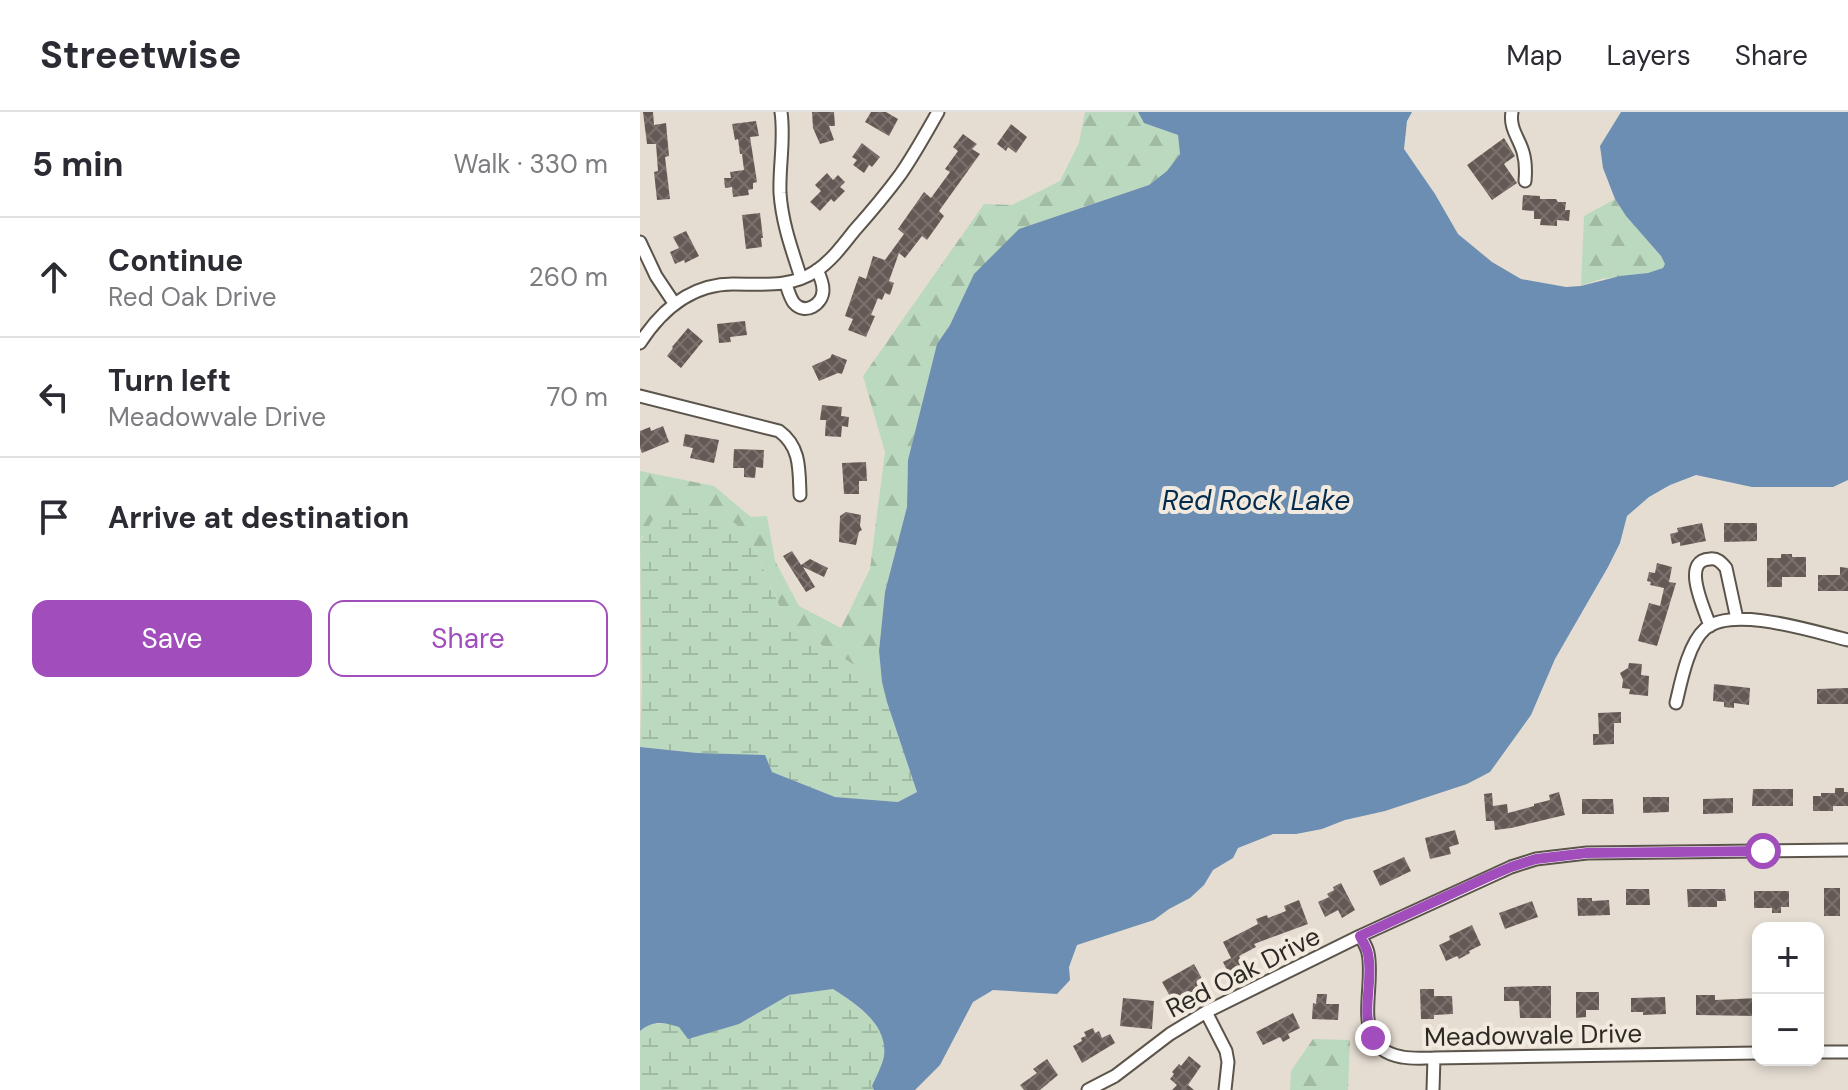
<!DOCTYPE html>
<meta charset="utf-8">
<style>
body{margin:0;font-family:"DM Sans",sans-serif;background:#f7f7f7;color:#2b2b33}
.controls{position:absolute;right:24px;bottom:24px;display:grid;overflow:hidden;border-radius:16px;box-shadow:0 4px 12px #0003}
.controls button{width:72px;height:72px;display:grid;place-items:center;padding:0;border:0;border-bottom:2px solid #e1e1e2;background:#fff;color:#2b2b33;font:40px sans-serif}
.stop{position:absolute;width:24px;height:24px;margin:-18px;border:6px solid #a14ebc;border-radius:50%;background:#fff}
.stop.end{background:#a14ebc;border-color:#fff;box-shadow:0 2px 8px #0008}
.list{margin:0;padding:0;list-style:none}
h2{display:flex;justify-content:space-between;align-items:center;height:104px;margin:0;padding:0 32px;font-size:34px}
h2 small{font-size:26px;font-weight:400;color:#7c7c81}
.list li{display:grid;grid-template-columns:52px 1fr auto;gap:24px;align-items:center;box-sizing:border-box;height:120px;padding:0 32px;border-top:2px solid #e1e1e2}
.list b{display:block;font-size:30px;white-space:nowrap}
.list p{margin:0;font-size:26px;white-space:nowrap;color:#7c7c81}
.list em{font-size:26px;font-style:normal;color:#7c7c81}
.actions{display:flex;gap:16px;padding:24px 32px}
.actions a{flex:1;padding:18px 0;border:2px solid #a14ebc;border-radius:16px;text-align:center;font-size:28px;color:#a14ebc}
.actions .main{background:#a14ebc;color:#fff}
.icon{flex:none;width:44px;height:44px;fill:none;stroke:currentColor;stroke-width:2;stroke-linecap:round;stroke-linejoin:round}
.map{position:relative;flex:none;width:1208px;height:978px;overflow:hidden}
header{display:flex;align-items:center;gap:48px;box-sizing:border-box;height:112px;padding:0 40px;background:#fff;border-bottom:2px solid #e1e1e2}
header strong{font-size:38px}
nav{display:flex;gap:44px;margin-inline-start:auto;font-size:28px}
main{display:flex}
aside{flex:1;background:#fff}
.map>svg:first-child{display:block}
.forest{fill:url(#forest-firs)}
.wetland{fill:url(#wetland-marsh)}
.water{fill:#6b8eb2}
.building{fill:url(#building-cross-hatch)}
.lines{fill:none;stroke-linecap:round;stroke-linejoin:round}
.minor-casing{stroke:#5b544b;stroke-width:15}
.minor{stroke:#fff;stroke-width:11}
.route{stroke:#a14ebc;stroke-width:10}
.labels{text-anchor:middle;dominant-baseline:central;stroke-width:8;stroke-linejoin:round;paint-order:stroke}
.street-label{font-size:26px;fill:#2d2a26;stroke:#f2eadf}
.water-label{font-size:28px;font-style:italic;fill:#022c4f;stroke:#f2eadf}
</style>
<header>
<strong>Streetwise</strong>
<nav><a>Map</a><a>Layers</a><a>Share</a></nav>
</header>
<main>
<aside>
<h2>5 min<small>Walk · 330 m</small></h2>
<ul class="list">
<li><svg class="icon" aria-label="ahead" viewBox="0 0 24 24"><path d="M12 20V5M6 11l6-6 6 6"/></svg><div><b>Continue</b><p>Red Oak Drive</p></div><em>260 m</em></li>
<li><svg class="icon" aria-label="left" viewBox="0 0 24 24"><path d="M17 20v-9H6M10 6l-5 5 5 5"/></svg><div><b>Turn left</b><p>Meadowvale Drive</p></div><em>70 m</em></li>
<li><svg class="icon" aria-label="arrive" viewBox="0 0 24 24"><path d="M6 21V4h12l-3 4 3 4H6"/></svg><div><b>Arrive at destination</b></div></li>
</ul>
<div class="actions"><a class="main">Save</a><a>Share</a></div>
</aside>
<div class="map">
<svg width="1208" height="978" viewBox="0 0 1208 978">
<defs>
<pattern id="forest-firs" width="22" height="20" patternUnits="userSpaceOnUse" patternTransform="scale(2)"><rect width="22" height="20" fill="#bbd9bf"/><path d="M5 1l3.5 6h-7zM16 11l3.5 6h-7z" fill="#a1baa4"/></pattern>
<pattern id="wetland-marsh" width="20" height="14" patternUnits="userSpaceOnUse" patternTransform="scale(2)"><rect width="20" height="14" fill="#bbd9bf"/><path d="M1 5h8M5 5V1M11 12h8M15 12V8" fill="none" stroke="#a1baa4"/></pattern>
<pattern id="building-cross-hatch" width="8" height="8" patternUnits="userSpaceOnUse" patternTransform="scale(2)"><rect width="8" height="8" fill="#645954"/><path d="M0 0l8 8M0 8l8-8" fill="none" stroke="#7b726e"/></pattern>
</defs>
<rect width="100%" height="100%" fill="#e5ddd2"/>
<path class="forest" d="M445,0H498L504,11L538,23L540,42L527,59L509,73L379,117L334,163L310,213L297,232L268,348L267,395L245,480L239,539L242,570L147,512L112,431L2,424L0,430V359L74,374L111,405L127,404L135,449L159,494L201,516L230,457L245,340L223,264L344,92L372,93L420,69L439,31Z
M975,87L986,104L1021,144L1025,152L1023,156L1008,161L961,167L941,174L944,104Z
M673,927L710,928L708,978H650L651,959Z"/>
<path class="wetland" d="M35,394L76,401L96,412L112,431L147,512L242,570L277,680L258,690L195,685L132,660L57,641L0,635L2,572L0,430L14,405Z
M193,877C216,893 248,912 244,944C242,954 236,965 232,974L234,978H0V919L9,912L26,911L39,914L99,912L149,883Z"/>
<path class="water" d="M498,0H772L767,9L764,37L795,82L818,122L852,150L881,167L926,175L941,174L980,164L1008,161L1023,156L1025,152L1021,144L986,104L975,87L963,56L960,34L981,0H1208V368L1193,375H1112L1056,363L1030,373L1009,385L987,404L980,431L968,455L915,547L891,603L850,660L827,672L745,699L705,708L682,717L656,722H633L598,736L593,746L573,758L564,773L550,786L529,797L514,808L437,833L429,855L430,868L417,882L353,878L333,890L300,953L275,978H234L232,974C236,965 242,954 244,944C248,912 216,892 193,877L149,883L99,912L48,927L39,915C24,910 13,908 0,919V635L57,641L125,643L132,660L195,685L258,690L277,680L247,590L242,570L239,539L245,480L267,395L268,348L297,232L310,213L334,162L379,117L509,73L527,59L540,42L538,23L504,11Z"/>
<path class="building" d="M3,0H13L14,13L26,11L29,44L25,45L30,87L17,88L14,60L18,59L16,32H7Z
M172,0H194L195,14H189L194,28L180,32L173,16Z
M231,0H246L258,7L249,24L225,10Z
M116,9L119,24L110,25L117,70L113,71V77L108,78L109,83L93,85L92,75L85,76L84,66H91L90,60L104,58L102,42H100L98,27L95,28L92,12Z
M371,12L387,25L376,41L368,35L366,39L357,32Z
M323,22L337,32L332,37L340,42L299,99L304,104L287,128L282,124L265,146L259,141L249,169L254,171L250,183L245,181L242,188L238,186L231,203L235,204L226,225L208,218L213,207L205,204L219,164L226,167L233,144L245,148L264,122L258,117L284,80L291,86L310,60L305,57L318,39L313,35Z
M864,26L875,44L864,52L877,71L852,88L827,53Z
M222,31L240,45L232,55L229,53L224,61L213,53L217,48L212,45Z
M187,61L193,68L198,63L205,70L200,75L205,79L194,90L191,87L180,99L170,90L181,79L175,73Z
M883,83L900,84V87H916L918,90H926L925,98H930L929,109L917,108V114L900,113L901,107H894V99L882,98Z
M120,101L123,126H121L122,135L106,137L102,103Z
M46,119L59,144L45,151L44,148L35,152L30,140L39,136L33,125Z
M105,209L107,223L90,225L91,230L79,231L77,212Z
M48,216L63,229L41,256L27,244L33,236L32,235Z
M192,242L207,248L202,262L198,261L179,269L172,254L190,246Z
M182,293L202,295L201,304L209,305L208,315L202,314L201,325L185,324L186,308H180Z
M23,314L29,330L2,341L0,336V319L10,315L11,319Z
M45,322L79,328L74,351L50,346L53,336L43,334Z
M94,337L124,338L123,356L116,355L115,366L104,365V356H93Z
M226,350L227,369H219V382H204L202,351Z
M206,400L221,403L220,414L222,418L219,420L216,433L199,430L200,404Z
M1062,411L1066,429L1040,434V430L1032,432L1030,422L1038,420L1037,416Z
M1084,411H1117V429L1084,430Z
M152,439L161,453L170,447L188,456L184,465L163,455L175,475L166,480L143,444Z
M1141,442H1152V445H1166V465H1142V475H1127V446H1141Z
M1017,451L1032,455L1029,470L1036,471L1017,534L998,529L1009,491L1020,494L1024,476L1010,473L1011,470L1007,469L1009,460L1015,461Z
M1200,455L1208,456V479H1178V463H1200Z
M989,551L1002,552L1001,563L1009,564L1008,584L989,582L990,577L982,576L983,568L980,561L988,556Z
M1074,572L1110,576L1109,593L1094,591V596L1084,595V590L1073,589Z
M1208,576V592H1177V577Z
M981,600V611H974V632L953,633V622H959L958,601Z
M1195,676H1204V680H1208V694H1193V699H1173V684H1181V681H1195Z
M1113,677H1153V694H1112Z
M919,680L925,703L871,716L855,718L854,709H846L844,682L852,681L853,694L867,692L868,701L894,694V692L910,688L909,683Z
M1003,685H1029V700L1003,701Z
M1093,686V701L1063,702V687Z
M942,687H973L974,702H942Z
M815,718L819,732L809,735L811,742L790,747L785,726Z
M764,745L771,759L740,774L733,759Z
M701,771L715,798L702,806L698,798L685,805L678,790L689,785L687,782L694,778L693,775Z
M1184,776H1200V804H1184Z
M986,777H1009L1010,793H986Z
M1047,777H1085L1086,789H1077V795H1048Z
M1114,779H1149V795H1141V801H1132V796H1114Z
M937,786H952V789L969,788L970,803L938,804Z
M659,788L668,812L614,832L616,835L599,844L604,854L589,862L583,850L591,846L583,830L618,812L616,807L627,803L628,806L646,799L644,794Z
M892,789L898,805L865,817L859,801Z
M832,813L841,833L829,839L830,841L819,847L817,844L806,849L799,833L810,828L809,824Z
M554,852L566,874L550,882L548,879L532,888L522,870Z
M897,874H911V906H880L879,889H864V875Z
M780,877H794V884H812L813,902L794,903V907H781Z
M936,880H959V898H946V905L936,906Z
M677,882H687L686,892H699L698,908L672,907L673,891L676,892Z
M1056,883H1075V888L1118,886V904L1056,903Z
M1025,885L1026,902L1003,903V900H991V886Z
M483,886L514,889L512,917L480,914Z
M653,901L660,916L648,922L650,926L643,930L640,925L623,933L616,920Z
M453,916L455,921L459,919L462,926L470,922L475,931L442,951L433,934L442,929L441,926L446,924L444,920Z
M549,944L561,954L548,973L554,978H532L537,973L530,967L534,962L532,960L539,952L541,954Z
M407,947L418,963L400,978H384L380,973L397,961L393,957Z"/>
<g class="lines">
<g class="minor-casing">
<path id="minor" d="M141,0C145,28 139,53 140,81C142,111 152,138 161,166
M872,0C869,16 879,26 883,40C886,50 886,58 885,69
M0,130L16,164L34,191
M146,172C148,178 150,186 154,191C165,204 183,192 183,178C183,171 180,164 177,158
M0,231C22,197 52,172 93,172C123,172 150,176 176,159C191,149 203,133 214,119C230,101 246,82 260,63C274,43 286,21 298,0
M0,284L139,319C161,335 159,358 160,383
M1070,514C1065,498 1040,448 1070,447C1077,446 1081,450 1086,456L1097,507
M1036,591C1041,570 1048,532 1065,517C1093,493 1174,520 1208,528
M720,824C723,829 727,835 728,841C736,876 708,936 762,945C772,947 783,946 794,946L1118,941
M566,900L586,939L588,950L585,978
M1178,940H1208
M448,978L475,964L530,922L566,900L720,824L871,755L896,747L947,741L1208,738
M793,978L794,946"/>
</g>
<use href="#minor" class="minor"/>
</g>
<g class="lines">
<path class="route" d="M733,926C720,899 734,870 728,842C727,836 723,830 720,824L848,765L871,755L896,747L947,741L1123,739"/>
</g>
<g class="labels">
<g class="street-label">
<text transform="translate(603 860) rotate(-27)">Red Oak Drive</text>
<text transform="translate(893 923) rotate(-1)">Meadowvale Drive</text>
</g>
<g class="water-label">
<text x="616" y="388">Red Rock Lake</text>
</g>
</g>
</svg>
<div class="controls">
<button>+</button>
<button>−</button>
</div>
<div class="stop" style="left:1123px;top:739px"></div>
<div class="stop end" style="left:733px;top:926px"></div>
</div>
</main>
